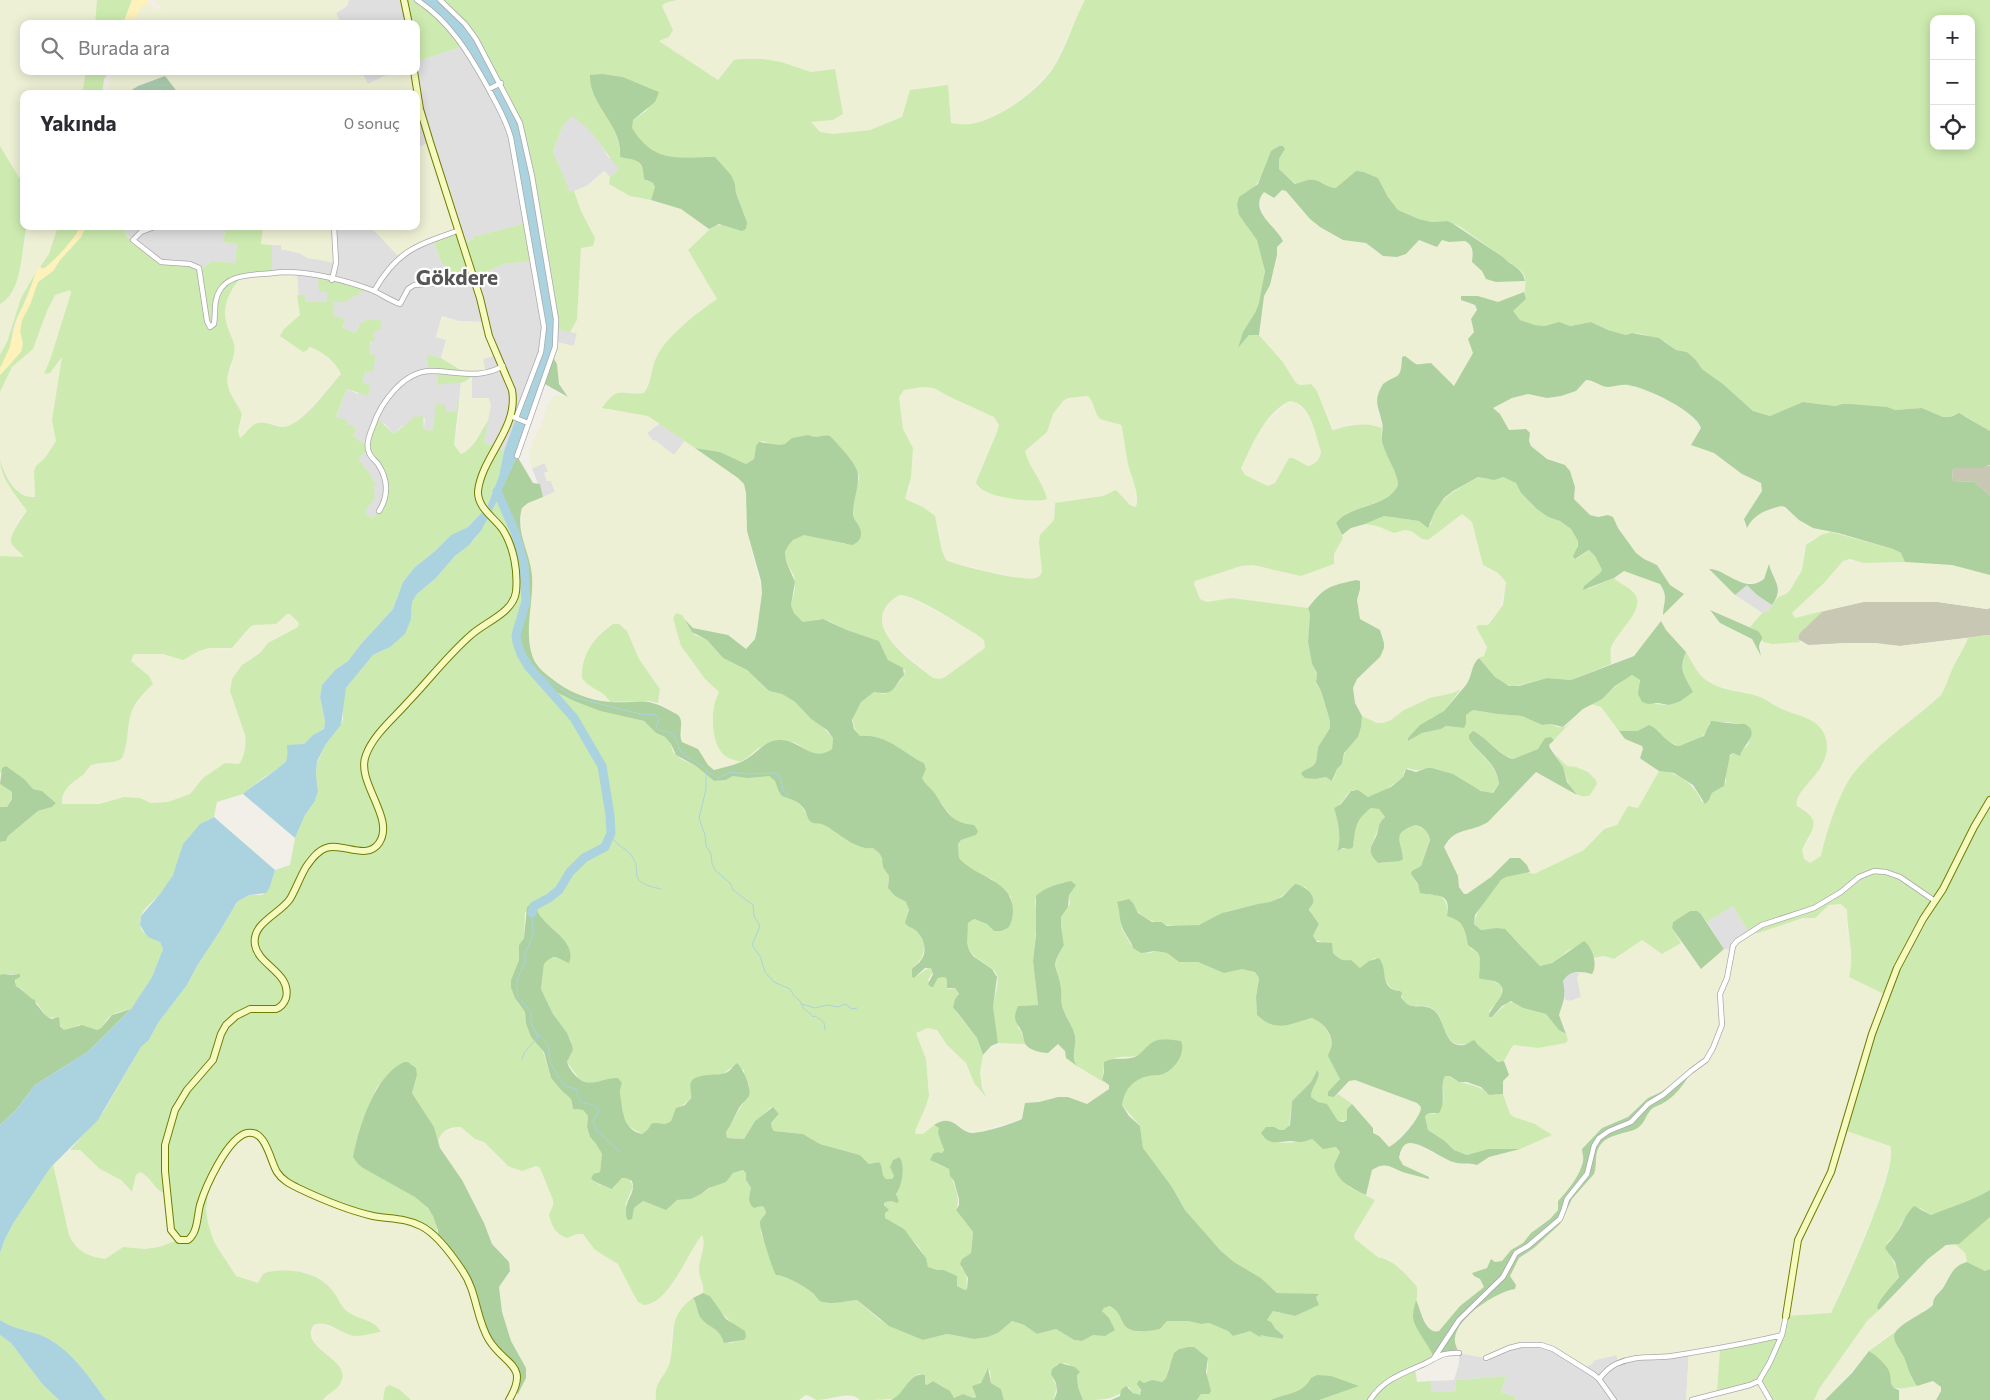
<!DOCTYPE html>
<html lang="tr">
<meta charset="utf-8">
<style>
body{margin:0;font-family:Commissioner,sans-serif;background:#f2f2f3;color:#2b2b33}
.controls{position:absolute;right:15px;top:15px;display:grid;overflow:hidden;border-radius:10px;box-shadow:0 2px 12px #0003}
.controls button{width:45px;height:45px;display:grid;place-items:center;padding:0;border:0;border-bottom:1px solid #e1e1e2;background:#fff;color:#2b2b33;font:25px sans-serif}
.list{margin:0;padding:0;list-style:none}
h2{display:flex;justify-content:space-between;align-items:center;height:65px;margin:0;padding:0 20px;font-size:21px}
h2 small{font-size:16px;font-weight:400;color:#7c7c81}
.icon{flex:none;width:28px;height:28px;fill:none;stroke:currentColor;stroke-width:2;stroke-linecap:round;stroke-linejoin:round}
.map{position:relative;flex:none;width:1990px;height:1400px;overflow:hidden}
.search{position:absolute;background:#fff;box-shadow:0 2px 12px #0003;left:20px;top:20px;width:400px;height:55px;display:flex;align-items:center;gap:12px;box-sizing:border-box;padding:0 18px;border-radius:10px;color:#7c7c81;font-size:19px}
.panel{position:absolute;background:#fff;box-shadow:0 2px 12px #0003;left:20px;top:90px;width:400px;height:140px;border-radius:10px}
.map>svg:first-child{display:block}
.residential{fill:#e0dfdf}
.construction{fill:#c7c7b4}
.farmland{fill:#eef0d5}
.grass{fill:#cdebb0;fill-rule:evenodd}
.forest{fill:#add19e}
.sand{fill:#fff1ba}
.cemetery{fill:#aacbaf}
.water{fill:#aad3df}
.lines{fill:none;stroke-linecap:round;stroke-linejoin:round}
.stream{stroke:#aad3df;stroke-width:1}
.river{stroke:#aad3df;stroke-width:9}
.street-casing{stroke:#a9a9a9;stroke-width:6}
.secondary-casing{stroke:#707d05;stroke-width:8}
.street{stroke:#fff;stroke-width:4.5}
.secondary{stroke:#f7fabf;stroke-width:6}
.labels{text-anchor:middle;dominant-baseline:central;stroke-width:4.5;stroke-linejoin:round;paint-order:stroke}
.quarter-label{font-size:21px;font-weight:bold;fill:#555;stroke:#fff}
</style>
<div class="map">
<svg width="1990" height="1400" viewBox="0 0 1990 1400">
<rect width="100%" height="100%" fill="#f2efe9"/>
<path class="residential" d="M349,0H404L409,24H341L336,13L347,6Z
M464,46L508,127L526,223L474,237V239L461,243L429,142L416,149V110L420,108L416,62Z
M361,71H395L368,84Z
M572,115L587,126L598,139L608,157L612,159L619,169L610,177L604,171L587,186L570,193L553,151L563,126Z
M127,226H226L223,242L237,243L235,263L212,261L200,270L164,263L153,257L129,237L125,235Z
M334,226H369L381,236L433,240L442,264L445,263L472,278L504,264L533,261L544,327L541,352L504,451L484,442L472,398V377L476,374L483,359L485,322L458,321L442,316L436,337L446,340L441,358L428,354L438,371L443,383L461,382L459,402H457L456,412L445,411L434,430L424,429L425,418L402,426L394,434L384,423L368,444L362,443L353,435L357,430L352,425L347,426V420L336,418L347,389L358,394L370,385L363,384L365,370L372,371L376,355L369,354L371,341L364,323L359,324L355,333L342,327L345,319L333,317V302L366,289L319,291H327V302H305V295H297V273H272V245H281V249L299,253L308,258L317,259Z
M557,329L577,333L574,346L556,342Z
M660,423L685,441L674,455L653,441L647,433Z
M365,452H368L378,463L387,492L379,511L372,519L364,512L370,505L357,459Z
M545,463L548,472L544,473L547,480L551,481L555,492L543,497L532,468Z
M1747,584L1757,595L1772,605L1768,611L1762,613L1735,595Z
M1733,906L1749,933L1732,950L1724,949L1707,922Z
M1580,972L1578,976L1581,997L1570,1001L1565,1000L1563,979L1569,974Z
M1534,1345L1595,1360L1617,1355L1619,1362L1689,1352L1686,1400H1515L1516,1397L1501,1392L1506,1376L1456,1380V1389L1452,1392H1431V1381L1454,1380L1459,1364V1353L1486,1358L1509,1348Z"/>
<path class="construction" d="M1990,466V496L1975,482L1953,481L1952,470L1955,468Z
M1911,601L1938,602L1987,609L1990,608V635L1900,646L1847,643L1808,645L1798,639L1799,634L1804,627L1823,611L1863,602Z"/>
<path class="farmland" d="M0,0H97L95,24H24V71H86L82,94H24V186L0,146Z
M154,0H349L347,6L336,13L341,24H131L143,5L150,4L160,10L162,9Z
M677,0H1085L1053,68L1034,88L1013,105L998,114L982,122L968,125L951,123L948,85L902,117L870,130L833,134L820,132L811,122L833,120L835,69L811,72L763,59L734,61L719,80L659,41L672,30L662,6L665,3Z
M114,71H361L368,84L395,71H414L420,109L416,110V94H179L164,76L138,86L125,94H105Z
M430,142L457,231L399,257L370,226H416V149Z
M604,171L610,177V184L630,196L670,205L681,209L709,229L688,250L717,299L700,311L665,345L652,371L644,393L621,392L608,410L644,414L654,418L660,423L647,433L653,441L655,440L674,455L685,441L738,478L744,484L746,493L747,531L762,593L758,630L755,639L749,647L744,649L728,635L693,628L679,614H676L673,618L681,646L705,679L719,692L716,697L714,729L720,750L725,756L740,762L714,770L708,765L698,749L682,742L681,722L675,713L658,703L660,689L639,659L627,631L613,624L601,632L592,644L600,692L607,696L610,702L578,695L566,689L543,672L532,656L529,629L532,575L530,563L523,544L521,512L522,508L528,503L555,492L551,481H547L544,473L548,472L545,463L532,468L529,457L533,441L541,425L548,403L554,396H567L559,384L557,364L553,357L556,342L574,346L577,333L570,332L577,320L581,248L583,246L589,248L595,238L581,211L574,191L587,186Z
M1282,190L1286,191L1310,219L1320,227L1350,241L1366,243L1379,254L1419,240L1437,247L1442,240L1449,242L1465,241L1472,248L1473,263L1482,271L1496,282L1525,281L1524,292L1502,302H1496L1478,296L1463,302L1476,307V313L1471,319L1474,332L1473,353L1454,386L1431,363L1416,365L1407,357L1398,376L1383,384L1378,412L1383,423L1382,428L1370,425L1349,424L1334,430L1317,391L1308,383L1300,385L1296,383L1282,361L1259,335L1264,296L1270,285L1277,256V247L1281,237L1265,221L1259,201L1264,192L1274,198Z
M27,226H58L49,254L21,298L7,342L0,355V304L5,301L21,268Z
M263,226H334L336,263L308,258L299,253L281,249V245L261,244Z
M297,273L300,315L293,321L306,351L312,347L322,352L337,367L341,374L297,422L284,427L267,422L240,438L238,431L242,419L240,410L227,385L228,373L232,366L234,344L225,320L226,306L228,297L242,276Z
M70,290L71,293L50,360L44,374L50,373L62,358L52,420L56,441L45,458L35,468L34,471L35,494L33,498L18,492L5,473L0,460V392L12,367L33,349L47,311L55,295Z
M442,316L458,321L485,322L498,355L483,359L486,373L467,374L441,358L446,340L436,337Z
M472,377V398H489L491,405L488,421L470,448L461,454L454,445L458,427L461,382Z
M1583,380H1590L1609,387L1625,384L1645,389L1656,396L1673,403L1694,418L1701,428L1691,444L1714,453L1742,474L1761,483L1762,491L1744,519L1745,527H1748L1751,521L1759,514L1781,506L1813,528L1831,532L1821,535L1804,550V562L1796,580L1786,594L1778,597V584L1771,572L1765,574L1764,579L1761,582L1745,583L1729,578L1716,570L1710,571L1735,595L1762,613L1750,627L1710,611L1720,623L1752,639L1761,654L1760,644L1763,642L1773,644L1800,642L1808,645H1818L1847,643H1876L1900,646L1968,638L1964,648L1958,657L1946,688L1941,695L1884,743L1849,779L1829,828L1822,856L1817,860L1810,863L1804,859L1802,854V850L1810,837L1809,812L1796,804L1798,795L1823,765L1826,757L1827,747L1812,721L1782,709L1771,702L1757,696L1716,686L1707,682L1699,674L1686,652L1666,630L1661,621L1636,654L1611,664V649L1616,638L1637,606L1636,596L1614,578L1620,572L1629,571L1660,584L1663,588L1666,603L1662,612L1684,594L1670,585L1657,565L1644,559L1636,553L1616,524L1604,515L1594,517L1585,511L1574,499L1575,487L1568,468L1561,464L1552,462L1531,446L1529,441L1530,436L1523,429L1517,431L1509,430L1500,414L1494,410L1493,408L1512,398L1528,394L1547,398L1573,392L1581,386Z
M922,387L934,388L950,397L985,412L997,420L999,425L997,432L976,482V486L980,490L1005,497L1041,501L1045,491L1027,459L1025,451L1047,432L1052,414L1063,401L1068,398L1089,396L1095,406L1122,428L1129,466L1135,487L1136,507L1107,493L1103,496L1054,504V520L1044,531L1042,572L1036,578L1026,579L999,574L946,560L942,551L939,528L923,507L905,499L910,489L911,478L913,448L903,429L899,396L904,390Z
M1290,401H1294L1303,409L1312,421L1321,451L1320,456L1316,463L1308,466L1293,458H1289L1275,483L1268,486L1245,475L1241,468L1259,432L1266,422Z
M0,464L2,473L15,496L27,511L19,519L11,538L12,544L24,556L23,558L0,556Z
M1462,513L1472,522L1485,568L1498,573L1506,582L1500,610L1491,618L1488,625H1479L1477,630L1485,640L1487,651L1484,656L1475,662L1472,668L1470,681L1461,689L1454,693L1430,698L1399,714L1391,720L1383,723H1377L1362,716L1355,703L1353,689L1357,679L1373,664L1384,643L1380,630L1360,619L1357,600L1361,584L1317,595L1308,608L1232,598L1214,602L1202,601L1194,584L1197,579L1241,566L1253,565L1271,568L1333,564L1334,554L1342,538V535L1355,526L1365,524L1377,526L1394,533L1405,530L1411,531L1422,539L1428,540Z
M1846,560L1863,563L1918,562L1952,565L1990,575V608L1987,609L1938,602H1863L1795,618L1792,613L1824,583L1841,562Z
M899,595H907L918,601L976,634L985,640V648L945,677L940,679L933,678L891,641L881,623V617L884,610L892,599Z
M287,614H290L299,623L298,627L271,641L260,653L245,662L232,679L230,686L235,706L245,735L244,756L239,764L225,763L203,778L190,794L168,802L151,803L140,798L124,797L99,804H62L63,794L67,787L86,772L90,766L98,764L113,763L122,757L127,742L130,715L143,693L153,684L149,676L131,661L134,654H163L183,660L199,651L209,648L228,649L235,646L250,627Z
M1591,704L1601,707L1625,739L1642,746L1643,749L1640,758L1659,771L1638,808L1630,806L1617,825L1603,829L1584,850L1534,874L1530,872L1527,865L1507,860L1491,877L1467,894H1464L1459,887V883L1444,847L1456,834L1499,811L1536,772L1577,795L1596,780L1588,772L1581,769L1567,766L1549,745L1576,715Z
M1837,903L1841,904L1847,910V930L1851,945V969L1886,995L1890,1146L1892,1157L1875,1211L1831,1313L1786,1316L1782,1335L1759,1381L1770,1400H1716L1717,1393L1700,1400H1686L1689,1352L1677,1355L1654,1356L1619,1363L1616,1355L1595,1360L1591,1365L1583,1368L1547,1347L1521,1345L1486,1358L1459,1353L1455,1344L1456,1332L1469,1314L1477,1307L1516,1285L1510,1276L1519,1258L1534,1248L1560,1224L1572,1199L1588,1182L1596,1163L1595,1155L1600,1145L1609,1138L1629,1132L1643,1123L1649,1112L1671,1097L1689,1077L1690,1071L1661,1092L1651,1096L1628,1117L1605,1126L1599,1131L1583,1147L1582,1152L1584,1159L1582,1168L1565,1194L1558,1201V1210L1555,1214L1534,1230L1523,1243L1511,1250L1502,1261L1495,1262L1492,1259L1487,1268L1476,1272L1484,1287L1460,1306L1439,1331L1435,1332L1431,1331L1421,1312L1416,1300L1417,1288L1413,1282L1390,1261L1386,1258H1379L1355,1239L1354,1235L1375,1200L1366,1195L1372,1170L1382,1166L1391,1165L1410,1174L1411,1170L1401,1163L1399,1159L1404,1146L1407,1143L1415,1144L1452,1162L1471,1163L1477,1165L1489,1157L1520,1149L1551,1135L1535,1124L1514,1117L1510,1114L1503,1094V1081L1507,1077L1505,1058L1511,1047L1514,1045L1538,1048L1567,1041L1565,1029L1559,1015L1565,1000L1570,1001L1581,997L1577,978L1580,972L1592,974L1595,964L1593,958L1604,956L1614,959L1642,940L1662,954L1681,943L1701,969L1724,949L1732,950L1734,944L1749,933L1807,917H1815L1825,907Z
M928,1028L937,1030L942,1039L963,1058L974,1083L987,1098L981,1082L980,1062L987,1050L1003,1042L1021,1043L1038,1052L1048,1053L1058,1044L1064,1048L1070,1061L1109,1085V1089L1087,1104L1068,1097L1051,1098L1039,1102H1033L1022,1119L976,1132L934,1125L923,1134H916L915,1129L926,1106L929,1096L926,1059L916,1033Z
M1355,1079L1417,1103L1421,1107L1417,1120L1392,1145L1389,1147L1373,1133V1128L1352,1104L1338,1094L1349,1081Z
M457,1127H461L475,1139L484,1142L505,1164L540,1168L553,1200V1204L550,1209L570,1238L577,1234H583L595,1250L618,1264L638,1302L651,1304L662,1295L671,1286L702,1234L705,1244L701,1279L704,1291L701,1295L684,1304L672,1331L670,1361L666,1371L658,1382L656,1400H411L400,1389L385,1388L383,1400H323L332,1390L336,1363L315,1344L312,1330L317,1324L320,1323L349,1335L354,1316L343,1307L330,1287L319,1278L305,1272H267L263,1274L258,1283L236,1276L214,1242L208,1223L206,1209L211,1177L236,1141L251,1134L420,1226L455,1260L524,1362L511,1341L502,1312L499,1287L502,1281L508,1276L507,1259L492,1244L484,1223L462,1180L440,1148L438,1142L441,1134Z
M70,1150H80L105,1172L121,1180L128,1189L133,1191L136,1175L141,1172L145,1174L167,1193L179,1240L159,1247L145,1249L123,1247L105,1259L89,1257L81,1253L74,1245L69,1235L53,1164Z
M1955,1244L1965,1253L1967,1262L1963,1263L1945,1282L1941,1290L1935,1295L1933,1305L1875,1345L1829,1397L1825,1400H1814L1819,1389L1867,1321L1928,1259L1946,1245Z
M1927,1381H1934L1942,1387L1936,1400H1899V1390Z"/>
<path class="grass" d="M97,0H132L123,24H95Z
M404,0H420L464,46L416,62V24H409Z
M440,0H677L665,3L662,6L673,30L669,37L659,41L718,80L734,60L740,59H763L781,62L811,72L835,69L843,114L833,120L811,122L820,132L833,134L870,130L902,117L910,90L948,85L951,123C957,124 964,125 970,124C997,121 1036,92 1052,70C1066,49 1073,22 1085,0H1990V431L1965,416L1955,414L1950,417H1943L1922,408L1895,410L1875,406L1842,404L1835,406L1803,402L1770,416L1753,411L1723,384L1702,369L1696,360L1687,352L1676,350L1664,341L1642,334L1632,333L1626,335L1608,330L1591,322L1569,326L1564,324L1545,326L1535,325L1520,320L1512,311L1526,299C1522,291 1528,283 1524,275C1520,267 1509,264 1503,257L1459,226L1447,221L1432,222L1419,219L1398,210L1388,197L1378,178L1364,172L1337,188H1330L1322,183L1309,180L1296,184L1279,169V159L1284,151L1283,146H1279C1261,158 1268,182 1245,193L1239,215C1245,223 1253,232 1258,240C1269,260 1265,292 1256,312C1249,326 1243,330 1239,346L1249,335H1259L1282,361L1296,383L1300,385L1311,384L1317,391L1332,429L1334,430C1350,424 1366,422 1382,428C1378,449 1397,464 1398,485C1389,507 1350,504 1336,523L1343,538L1334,554V564L1301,576L1253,565L1241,566L1195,581L1194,584L1200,599L1207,602L1232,598L1308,608L1310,614L1308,642L1312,664L1317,673L1316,683L1321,691L1330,721V728L1318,747L1316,762L1313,766L1303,771L1316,779L1326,777L1333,781L1337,769L1342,764L1346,748L1358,737L1362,716L1377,723H1383L1391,720L1404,710L1430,698L1453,693L1461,689L1444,711L1439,715L1433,717L1408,738V741L1422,733L1441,729L1446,726L1464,728L1466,724V715L1473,710L1497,714L1522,716L1542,725L1551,724L1558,727H1565L1573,720L1554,740L1551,737L1538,749L1513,759L1503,754L1477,733L1469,739C1480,757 1495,761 1499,784L1492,793C1477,793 1467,780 1453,775C1447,772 1440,770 1434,769C1423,766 1421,774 1408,768L1404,771L1403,777L1386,790L1368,797L1353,790C1345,793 1344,804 1334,808C1338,822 1342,837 1337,850L1353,847C1355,832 1355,811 1374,807L1379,809L1385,817C1378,827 1374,839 1370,850L1378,863C1390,862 1394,863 1401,853C1400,835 1393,833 1416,825L1427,831L1430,839L1421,866L1415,870L1413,877L1420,888L1429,895C1442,893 1447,900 1448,912L1465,928L1471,949C1489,957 1474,967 1481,979L1492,981L1501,985C1504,996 1496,1003 1489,1011L1492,1017L1507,1003L1515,1002L1523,1008L1546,1014L1563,1033L1566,1034L1568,1040L1566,1043L1538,1048L1514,1045C1508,1050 1507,1060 1501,1063C1492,1058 1484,1048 1475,1045C1468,1042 1460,1047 1453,1042C1442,1034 1444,1016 1433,1009C1418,1000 1406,1016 1400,991C1385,989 1384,976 1382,962L1375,958L1360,968L1354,963L1342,961L1333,953L1331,948L1322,942L1315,940L1313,936L1319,924C1307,907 1309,916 1313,896L1305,887C1301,888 1294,887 1290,889C1284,894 1279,899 1271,902C1258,906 1243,907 1229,911C1219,914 1211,921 1201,924C1185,930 1142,925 1135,907L1121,914L1122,929L1133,948L1150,953L1155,951L1167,953L1179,962H1198L1207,964L1214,969H1246L1255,972L1259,978L1256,997L1257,1015C1278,1033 1289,1023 1313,1018C1326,1025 1329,1032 1333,1046C1324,1058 1337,1067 1340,1079L1336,1084L1334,1097L1338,1094L1352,1104L1347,1109V1120L1338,1121L1311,1097C1311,1088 1317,1082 1319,1073L1318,1071L1315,1073L1311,1082L1292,1101L1289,1126L1284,1130H1280L1274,1127H1266L1262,1136C1277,1147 1295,1142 1312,1139C1320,1147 1325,1149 1336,1147L1340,1152L1336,1162L1349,1187L1375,1200L1354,1235L1355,1239L1379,1258C1391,1257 1410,1278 1417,1287V1297L1413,1318L1428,1343L1434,1358L1415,1368L1417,1382L1431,1381V1392H1452L1456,1389V1380L1506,1376L1501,1392L1516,1397L1515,1400H1197L1201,1394H1204C1205,1390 1209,1361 1208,1358C1206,1356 1204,1355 1201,1353C1193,1346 1189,1348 1179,1349L1169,1367L1166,1378L1162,1382C1152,1381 1147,1381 1139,1386L1141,1393L1138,1396L1131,1391L1129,1387C1114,1400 1104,1400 1083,1400L1078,1387L1077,1375L1070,1365L1065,1363L1056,1365L1053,1380C1060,1388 1054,1392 1054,1400H1004L1001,1389L991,1383L990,1370L986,1371L985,1378L973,1390L976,1397L974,1398L963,1394L954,1398L951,1396C950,1389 939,1384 933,1381L927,1385L924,1384L921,1375L919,1374C905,1379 906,1391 897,1398C891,1400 868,1400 860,1400C850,1390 832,1400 817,1400C814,1399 810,1396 806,1395L799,1400H656C654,1379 666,1378 670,1361C676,1334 667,1316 693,1298L704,1321L721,1333L723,1341L730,1343L744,1340L731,1322L718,1309L710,1296L703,1293C705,1285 699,1278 699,1270C699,1257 707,1247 702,1235C688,1252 669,1304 644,1305L638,1302L634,1295L618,1264L595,1250L583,1234H577L567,1238C555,1234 552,1226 549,1215L553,1205V1200L540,1168L536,1166L522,1171L508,1166L484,1142L475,1139L461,1127C450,1126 440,1131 438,1142L434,1127L412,1093L417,1075C414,1067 412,1062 404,1062L377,1087L368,1107L356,1145L363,1168C382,1177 421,1195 432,1214C437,1222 438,1232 438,1241L420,1226L362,1213L286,1181L265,1145L251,1134L236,1141L211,1177L206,1209L208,1223L214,1242L236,1276L258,1283L263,1274L267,1272C290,1268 317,1271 332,1290C338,1297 340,1306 348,1312C359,1320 374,1319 381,1332H379C371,1334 363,1336 355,1336C342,1335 325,1317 313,1326C300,1351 355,1359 340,1384C337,1390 329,1392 323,1400H106C89,1377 73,1352 47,1338C32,1330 14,1330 0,1320V1253L5,1239L14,1222L53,1164L69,1235C77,1252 87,1256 105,1259L123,1247L145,1249L159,1247L178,1240L173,1235L167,1194C154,1191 152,1177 140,1172L136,1175L132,1192L121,1180L100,1169L80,1150H70L104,1111L141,1047L149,1040L158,1023L187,985L197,966L220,931L237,902L249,895H262L270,887L275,870L290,865L295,838L305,815L315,801L318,791L316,775L317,762L326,744L341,725L343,719V700L346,688L373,655L384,650L411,619L412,602L417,594L436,578L455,556L474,540L481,531L499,495L515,532L524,566L526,601L524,611L518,627L528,666L556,692L574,701L600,711L644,721L656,733L665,737L671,744L673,752L681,759L696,766L714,781L726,780L733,776H769L775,781L778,790C790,797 804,804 808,818C813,821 818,822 823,824C838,831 855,851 873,848L879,853L882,858L889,876L888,883L895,896L906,902L908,907L911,928C928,935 928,956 914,966V978L928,968H931L933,972L928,980L933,987L938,978L945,977L947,980L948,989L955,988L959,995L955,999L957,1013L977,1038L983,1055L980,1072L982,1088L987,1098L974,1083L966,1063L947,1045L937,1030L928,1028L916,1033L926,1059L929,1096L926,1106L915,1131L916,1134H923L934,1125L939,1128C939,1137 945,1145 943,1153L938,1152L935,1163L949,1169C952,1182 962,1197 956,1210L973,1232L971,1253L962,1259L961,1268C970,1275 965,1280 967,1289L965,1290L957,1286L956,1276L944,1270H938L928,1267C923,1243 902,1231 885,1218V1202L898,1199L896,1194C902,1187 905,1164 899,1157L893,1160L892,1170L894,1176L892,1179H886C880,1174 883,1168 879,1162L869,1164L860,1155L820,1144L803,1134L774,1131L772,1128L771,1123L779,1115L771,1107L753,1124L744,1139L727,1138L726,1132C735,1121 737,1108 748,1098L749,1085L744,1077V1070L731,1068L723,1074L697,1077C693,1089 693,1102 680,1106L671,1121L665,1124C643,1121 656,1126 642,1134L628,1126L623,1114L622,1106L593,1084L580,1080L567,1062L573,1050L570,1039L553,1014L541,989L544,964L551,958L570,957C564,932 547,922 525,912L524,938L519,945V960L511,980V988L515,998L525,1012L526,1024L531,1037L542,1048L551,1078L562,1091L571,1099L572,1106L577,1110H583L588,1116L587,1127L590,1137L596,1144L602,1154L600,1172L593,1174L591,1179L600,1185L614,1188C620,1178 628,1171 633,1187L625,1205L634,1208L643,1201L661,1208L677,1200L691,1199L701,1194L733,1173L743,1170L747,1173L746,1180L751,1188L749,1196L764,1207L766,1213C755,1236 764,1234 770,1255C772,1263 772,1268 776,1275C785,1275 806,1287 814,1294C817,1296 818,1301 822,1302C834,1305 845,1301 857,1300L880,1320L923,1340L947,1334L974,1339L988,1337L998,1333L1012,1321L1024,1325L1037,1334L1056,1329L1074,1340L1081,1341L1093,1335L1109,1334L1113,1327L1102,1311L1104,1308L1110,1306L1121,1315L1122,1322L1138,1332L1160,1329L1167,1321H1188L1201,1324L1209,1323L1228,1331L1233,1336L1250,1330L1282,1339L1284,1336L1267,1320L1273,1311L1295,1316L1310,1308L1316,1307L1318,1301L1316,1297L1277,1293L1261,1278L1234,1262L1221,1251L1185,1210L1172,1187L1149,1157L1143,1148L1140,1126L1122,1105C1124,1084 1139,1076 1159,1075L1145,1050C1133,1062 1125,1053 1114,1059C1110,1061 1107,1065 1104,1067L1102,1080L1105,1083L1077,1066C1070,1056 1077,1047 1075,1036C1073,1026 1067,1020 1064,1011C1060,1004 1062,996 1061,988C1056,964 1051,968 1064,945L1061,926V917L1070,904L1069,895L1073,887L1063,882L1051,888L1035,900L1037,919L1033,961L1038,1005L1019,1006L1018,1028L1021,1031L1025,1044L998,1043C997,1031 992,1020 993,1008C993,998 1001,983 996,973C993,968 988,966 984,963C967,953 963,943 968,923L974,919L987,924L994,931L1013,914L1011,897L992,879L972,871L959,858L958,844L961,840L976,835L953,818L921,778L926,769L924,763C902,754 887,733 860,736C845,719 856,702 874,692L884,694C893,689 904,680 905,670L888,660L879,641L847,630L829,621L818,619L807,623L803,622L794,613L791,605L795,589L794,576L786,561L785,552L788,546L793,540L804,534L845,544L859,526C850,516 853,501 856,488C857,484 859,482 859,477C858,464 839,446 830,436C818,436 807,436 795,438C790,439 789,442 785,444C778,448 769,443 762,441L756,446L754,459L746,464L720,452L695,448L648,416L602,408C619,384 621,396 644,393C652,382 651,367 657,356C667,336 699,311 717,299L688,250L713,226L747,222L736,193L735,184L707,157C678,159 641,159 631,126L633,120L646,111L659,92L623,77L603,74L600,106C610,121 621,138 620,157C645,162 638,160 647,181L653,183L656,187L651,200L630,196L609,184L610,177L619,169C602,149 596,132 572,116L563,126L553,151L570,192L574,191L581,211L595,238L593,246L581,248L577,320L570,332L557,329L524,135ZM1934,19H1971V146H1934ZM922,387L934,388L950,397L994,417L999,425L997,432L976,482C978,497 1035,504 1047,499C1043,481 1029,468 1025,451L1047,432L1053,414L1063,401L1068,398L1088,396C1095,403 1094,413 1100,419L1121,425L1122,428C1124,440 1126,452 1128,464C1131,477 1140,493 1136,507L1130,505L1116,490L1103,496L1055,503L1054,520L1040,535L1039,542L1042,572C1040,575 1040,576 1036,578C1024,582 959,566 946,560L942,551L935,516L923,507L905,499L911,478L913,448L903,429L899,397L904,390ZM1290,401C1312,404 1315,435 1321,451C1320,460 1316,464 1308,466L1293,458H1289L1275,483L1268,486L1245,475L1241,468C1253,444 1264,413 1290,401ZM899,595C915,594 960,625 976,634L984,640L985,648L945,677L940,679L933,678C909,659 854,623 899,595Z
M86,71H110L104,79L102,94H82Z
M0,146L24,186V226H27C21,249 23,292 0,304Z
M526,223L533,261L504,264L472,278L451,282L445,264H442L433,240L457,231L461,243L474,239L473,237Z
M58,226H81C74,239 54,264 42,269L40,267L49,254Z
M86,226H127L125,235L157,260L186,263L200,270L212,261L235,263L237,244L223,242L226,226H263L261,244L272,245V273L242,276C231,289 222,304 226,322C228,330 232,337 234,344C237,359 224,372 228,386C230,396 238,404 242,414L238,431L240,438C246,434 250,425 258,423C269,420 277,430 288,426C306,420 328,388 341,374C336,362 322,351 310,347L306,351L303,352L280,336L284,329L300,315L297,295H305V302H327V292L319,291L318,277L366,289L345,302H333V316L345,319L342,327L355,333L360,323H364L365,320H380L382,325L380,326L381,330L373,332L375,340L370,342V354L376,355L373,371H365L363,383L370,385L368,396L347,389L336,417L347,420V425H352L357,430L353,435L362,443L368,444L377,418L394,434L414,417L423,416L424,429L433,430L436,404L446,405V411L456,412L457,402H459L454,445L461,454C473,450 481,431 488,421L484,442L504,451L499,476L487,507L468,527L451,535L435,551L414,568L403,582L393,609L361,644L348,661L335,670L322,685L320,697L325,721L324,729L315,734L304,744L287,747V759L282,766L263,778L243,794L217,802L214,817C201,822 193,832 185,842C180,849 180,856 178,864C174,874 167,886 160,894C153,902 140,910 140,922C139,935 153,936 160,942L163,949L152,977L131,1009L115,1013L108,1018L101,1028L97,1030L79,1025L67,1030H64L55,1018L47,1017L36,1002L24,994L22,989L16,986V979L20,977L16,974L0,975V842L6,841L8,836L38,811L52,807L56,803L42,791L33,789L24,780L13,771L0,773V556L24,557C21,552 13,548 11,542C9,536 23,516 27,511C16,495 1,480 0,460C5,476 16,499 35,497L34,471L36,466L45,458L56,441L52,420L62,357L50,373L44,374L50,360L71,293L70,290L55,295L47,311L33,349L12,367L0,392V375L13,361L22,340L20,331L22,320L38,282L53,271L60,260L81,237ZM365,452H368C384,477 396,493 372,519L365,512L375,497L373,486L376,485L369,473L358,459ZM287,614H290L299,623L298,627L268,643L260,653L242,665L232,679L230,691L245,735C246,744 245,756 239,764L225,763L203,778L190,794L168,802L151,803L140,798L124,797L99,804H62C61,788 74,782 84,774C87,771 88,767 92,765C103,761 114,765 122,758C128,745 127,731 130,717C133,704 143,693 153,684L149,676L131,661L134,654H163L183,660L199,651L209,648H232L250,627L254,625L276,624Z
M36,272C31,288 25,302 18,316C10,332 13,353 0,368V355L7,342L21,298Z
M427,354L441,358L467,374H476L464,382L438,385V372L429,371Z
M1478,477L1487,479L1503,477L1517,483L1521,493L1533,505L1548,517L1560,521L1571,529L1578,541L1576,559L1590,550L1595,556L1602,570L1600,573L1584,586L1588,589L1614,578C1620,584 1632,588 1636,596C1644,611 1616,633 1611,648C1610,653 1611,659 1611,664L1571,680L1547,678L1513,687L1501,682L1495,677L1479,658L1484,656L1487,647L1476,627L1479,625H1488L1503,605L1506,582L1498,573L1483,565L1472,522L1462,514L1428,540L1422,539L1411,531L1405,530L1394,533L1377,526L1365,524L1384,516L1419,521L1431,525C1432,500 1460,488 1478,477Z
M1831,532L1893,549C1899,552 1905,554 1905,562L1863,563L1850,559L1843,561L1824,583L1792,613L1795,618L1823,611L1799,634L1798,637L1800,642L1773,644L1763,642L1760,633L1750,627L1762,613L1768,611L1778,597L1786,594L1790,590L1802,570L1806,545L1821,535Z
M676,613L682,615L695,635L707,640L723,658L747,670L769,691L782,694L795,702L811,719L822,726L833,738L832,749C810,765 805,742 790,742C782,742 766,744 759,748C752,753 748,758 740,762C735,760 730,759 725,756C710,744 710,707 719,692L705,679L681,646L673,618Z
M613,624H619L627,631L639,659L660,689L658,703L649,701L610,702C604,690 589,689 582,678C581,655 594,637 613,624Z
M1985,635H1990V1190L1973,1200L1931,1215L1920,1208L1902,1222L1896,1234L1887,1243C1889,1259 1896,1261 1899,1276C1894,1284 1878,1302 1877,1308L1879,1310L1867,1321L1819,1389L1814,1400H1770L1759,1381L1717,1393L1720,1349L1781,1335L1786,1316L1831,1313C1843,1288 1900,1166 1890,1146L1844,1130L1886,995L1849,977C1855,955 1847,933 1847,910L1841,904L1829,905L1815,918H1803L1758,933H1749L1733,906L1707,922L1701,914L1690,911L1673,922L1672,928L1681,943L1662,954L1642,940L1614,959L1604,956L1593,958L1589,946C1563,944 1563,964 1540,966L1515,939L1496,928L1481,930L1474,924C1476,911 1493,885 1504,878C1511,873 1526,871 1534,874L1584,850L1604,829L1617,825L1628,806L1638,808L1659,771C1679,772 1694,784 1702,802L1710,798L1712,793L1721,788L1726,782C1726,772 1726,759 1733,753L1738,755L1741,754V751L1748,745L1752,733L1749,727C1740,722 1719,721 1709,723C1708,740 1692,740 1679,746L1669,742L1658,731L1647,726L1637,731H1619L1601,707L1591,704C1606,697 1617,683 1632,675L1639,678L1640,684L1655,704L1669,705L1679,702L1690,686C1682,676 1681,664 1686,652C1693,663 1697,675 1709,682C1723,691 1741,691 1757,696C1767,699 1774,706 1784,710C1799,716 1821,719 1826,739C1834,771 1792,789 1797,806C1824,821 1812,828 1802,850L1804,859L1810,863L1821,856C1825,836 1840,790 1853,774C1877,743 1912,722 1941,695C1946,687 1948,679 1952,670C1957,658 1964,649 1968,638Z
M1555,754L1567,766L1576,767L1588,772L1596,780L1597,784L1590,795C1573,802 1567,780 1563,768C1561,763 1557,759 1555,754Z
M0,784L12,792V798L7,807H0Z
M1445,1076H1450C1461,1086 1478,1082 1489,1095L1503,1094L1510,1114L1514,1117L1535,1124L1552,1135L1520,1149H1488L1467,1155L1454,1150L1445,1141L1428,1130L1425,1116L1429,1113L1435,1114C1451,1100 1438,1087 1445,1076Z
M1990,1217V1269L1985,1271L1967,1262L1965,1253L1955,1244L1959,1243Z
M1895,1332L1894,1337L1896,1343L1905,1358L1912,1379L1917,1386C1908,1387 1896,1392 1890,1384C1893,1370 1880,1358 1869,1351Z
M0,1335L11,1343L43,1385L59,1400H0Z
M389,1385L399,1389L411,1400H383L385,1388Z"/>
<path class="forest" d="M603,74L623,77L659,92L655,102L633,120L632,128C654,164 678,157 715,157L731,175L735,184L736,193L747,222L746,229L742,231L719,224L709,229L681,209L651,200L655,187L653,183L644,179C643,159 638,161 620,157C623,125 589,106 590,75Z
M1279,146H1283L1285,149L1279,159V169L1295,184C1299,183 1304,181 1308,180C1319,178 1326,188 1336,188L1356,171L1364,172L1378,178L1388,197L1398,210L1419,219L1432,222L1447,221L1452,223L1503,257C1511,266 1523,268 1525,281L1496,282L1486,279L1482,271L1472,262C1473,253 1474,246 1465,241L1449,242L1442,240L1437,247L1419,240L1406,254L1397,257L1383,256L1366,243L1343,240L1320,227L1310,219L1286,191L1282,190L1274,198L1264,192C1248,211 1276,226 1283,241L1277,247V255L1270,285L1264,296L1259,335H1249L1238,348L1243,332L1255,313L1259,303L1265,271L1257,240L1239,215L1237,204L1239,197L1258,184L1271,151Z
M1524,292L1526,299L1513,311L1520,320L1535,325L1545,326L1559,322L1570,326L1591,322L1608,330L1626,335L1632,333L1659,338L1676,350L1687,352L1696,360L1702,369L1723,384L1753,411L1770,416L1803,402L1835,406L1842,404H1851L1887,407L1895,410L1922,408L1943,417H1950L1959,413L1990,431V465L1981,468H1955L1952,471L1953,481L1975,482L1990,496V575L1952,565L1905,562L1901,553L1893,549L1838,533L1813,528L1799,520L1785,507L1781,506C1766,510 1754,514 1747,528L1744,519L1762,491L1761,483L1742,474L1714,453L1691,445L1701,428C1696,411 1645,387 1628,385C1621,384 1615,387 1608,387C1601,387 1594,380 1586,380L1576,391L1561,396L1547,398L1528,394L1512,398L1493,408L1500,414L1509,430L1526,429L1530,433L1529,441L1531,446L1547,459L1565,465L1570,471L1575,487L1574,499L1590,515L1598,517L1608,515L1613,517L1618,528L1636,553L1644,559L1657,565L1670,585L1684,594L1663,615C1663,603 1669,597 1660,584L1624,571L1614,578L1583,590L1584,586L1600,573L1602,570L1595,556L1589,550L1575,559L1573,556L1578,546V541L1571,529L1560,521L1548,517L1537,509L1521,493L1516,483L1503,477L1494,480L1478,477L1453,491L1444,498L1435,511L1428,528L1419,521L1384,516L1365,524L1351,528L1342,535L1336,523C1350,504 1388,508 1398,485C1397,470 1387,459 1383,445C1380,437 1384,429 1382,422C1378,405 1373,401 1383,384C1398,373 1401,381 1402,357L1405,356C1422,368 1411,364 1431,363L1454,386L1473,353L1468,339L1474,332L1471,319L1477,310L1475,305L1461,300V296H1478L1498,302Z
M553,357L557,364L559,384L568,397L543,383Z
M808,435C818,439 822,434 830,436C838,444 853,460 857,470C861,482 853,499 853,513C853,521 862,526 861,534C861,540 857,543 852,545L804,535L793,540L788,546L785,552L786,561L795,582L791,605L794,613L803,622L823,619L847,630L879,641L888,660L903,668L904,675C892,688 895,696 874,692L861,702L852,720L854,729L860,736C887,733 902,753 924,763L926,769L922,778C926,786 933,789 937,797C948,814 953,823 974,825L978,831L976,835L961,840L958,844L959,858C976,878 1011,879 1013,909C1013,916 1012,923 1008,928L1001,931H994L987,924L974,919L968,923L967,943L969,950L973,956L992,969L997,977L993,1007L998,1043L991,1046L983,1055L977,1038L953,1007L955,999L959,994L955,988H947V980L945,977L938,978L933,987H931L928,984L933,974L931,968H925L914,978L912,977V969C915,965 919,964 921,960C928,952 924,936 915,930C911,927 908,927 905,923L909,910L906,902L895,896L888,888L889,876L883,867L882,858L879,853L873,848C856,851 838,832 824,825C819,822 814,825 810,821C807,818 807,814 805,810C798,800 792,800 782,796L778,790L775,781L769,776L748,778L733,776L726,780L714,781L696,766L676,755L671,744L665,737L656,733L644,721L600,711L574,701L556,692L528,666L521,654L516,635L526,601L524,566L515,532L499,495L517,456L533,483L540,484L543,497L528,503L522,508C515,532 530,552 532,575C534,601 524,629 532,655C535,665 543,672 551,678C568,692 588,700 610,702C636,704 645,696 669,710C672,712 676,713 679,716C684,723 678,734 682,742L698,749L708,765L714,770C725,767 738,765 748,758C759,751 767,739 781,740C802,741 812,763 832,749L833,738L827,730L811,719L795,702L782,694L769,691L747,670L723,658L707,640L692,632L685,620L693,628L728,635L746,649L755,639L757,630L762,593L761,581L747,531L746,493L744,484L738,478L695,448L720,452L746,464L754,459L756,446L759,442L779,445L785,444L792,438Z
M1769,564C1773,581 1785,587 1772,605L1757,595L1747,585L1735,595L1709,569C1723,567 1745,595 1764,579Z
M1356,580L1360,581V589L1357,600L1360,619L1380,630L1384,643V648L1380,657L1357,679L1353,688L1355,703L1362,716L1361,727L1358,737L1344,753L1342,764L1337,769L1332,781L1326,777L1316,779L1305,778L1301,774L1303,771L1313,766L1316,762L1318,747L1330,728V721L1321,691L1316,682L1317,673L1312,664L1308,642L1310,614L1308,608C1325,586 1330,586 1356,580Z
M1710,610L1758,631C1766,640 1760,639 1759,647L1761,656L1752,639L1720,623Z
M1661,621L1666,630L1686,652C1678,671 1685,676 1693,692L1679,702L1669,705L1658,703L1648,704L1642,702L1638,694L1640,680L1632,675L1615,686L1602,699L1583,709L1563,727L1551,724L1542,725L1522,716L1497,714L1473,710L1466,715V724L1464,728L1446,726L1441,729L1422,733L1408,741V738L1420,725L1444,711L1466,685C1473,676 1470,666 1479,658L1495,677L1509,686H1519L1547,678L1571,680L1634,656Z
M1711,721C1723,722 1733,724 1745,724C1762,734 1742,745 1740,756L1733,753L1730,755L1724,786L1712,793L1709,800L1705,804L1693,785L1674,773L1659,771L1641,759L1640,758L1643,749L1642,746L1625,739L1619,731H1637L1649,725C1661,730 1666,744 1679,746L1704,736Z
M1473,731C1486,737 1500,756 1513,759L1538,749L1545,738L1551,737L1554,740L1549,745L1550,748L1563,767L1567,782L1577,795L1536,772L1488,822C1471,833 1456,826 1444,847L1458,876L1459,887L1464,894H1467L1491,877L1510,858H1520L1527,865L1530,872L1506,877L1501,880L1475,915L1474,924L1481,930L1496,928L1505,929L1540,966L1552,963L1584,941C1593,947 1598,966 1592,974C1581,971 1569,970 1563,981C1566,998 1564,999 1559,1015L1566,1034L1559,1030L1546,1014L1523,1008L1511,1001L1502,1006L1492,1017H1489C1488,1008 1512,992 1498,983C1492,979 1485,981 1479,978L1480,958L1478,953L1468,945C1465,929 1464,921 1447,916C1452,891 1436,897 1420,893L1418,884L1411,874L1412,871L1421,866L1430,840C1429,832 1423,827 1416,825C1391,833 1401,839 1403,859L1400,861L1378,863C1365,850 1372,847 1377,834C1380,826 1377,825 1385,817L1379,809L1371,808C1354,821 1356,828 1353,847L1350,849L1343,848L1337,851C1342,837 1338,822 1334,808L1341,804L1351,791L1358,790L1368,797L1391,787L1403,777L1406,769L1416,772L1427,768H1432L1453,774L1481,791L1493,793L1499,784C1496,761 1480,756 1469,739V735Z
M6,766L24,779L33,789L42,791L56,803L52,807L38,811L8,836L6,841L0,842V807H7L12,799V792L0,784L2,768Z
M1071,881L1076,885L1069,895L1068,907L1061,917V926L1064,945C1049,970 1057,963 1061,988C1062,996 1060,1004 1064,1011C1067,1020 1073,1026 1075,1036C1077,1047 1070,1056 1077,1066L1066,1058L1065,1051L1058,1044L1048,1053C1041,1053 1029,1050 1025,1044C1024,1041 1023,1036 1022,1032C1016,1021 1012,1020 1018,1006L1038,1005L1033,961L1036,934V896C1043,888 1060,883 1071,881Z
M1295,884C1302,885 1316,893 1313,903C1312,905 1310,907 1309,910L1319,924L1313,936L1317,942L1332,943L1333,953C1341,960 1341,961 1351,960L1360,968L1369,961L1379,958C1389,969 1378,989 1400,991L1402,993L1401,997C1411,1013 1419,1002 1432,1009C1446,1016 1442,1048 1464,1045C1468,1044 1471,1041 1474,1040L1478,1045L1498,1062L1504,1061L1509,1075L1503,1081V1094L1489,1095L1481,1087L1467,1082H1459L1450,1076H1445C1439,1086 1447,1101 1439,1113H1429L1425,1116L1428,1130L1445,1141L1454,1150L1467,1155L1488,1149H1520L1489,1157L1477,1165C1469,1162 1461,1165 1453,1162C1443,1159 1415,1138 1406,1144C1401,1147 1400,1154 1399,1158L1403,1165L1429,1177V1179C1421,1177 1413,1175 1406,1173C1392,1169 1387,1160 1372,1170L1366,1195C1353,1189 1336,1181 1334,1165L1340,1152L1336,1147L1323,1149L1312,1139C1308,1140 1304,1142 1299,1142C1296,1142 1294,1141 1291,1141C1279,1141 1269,1147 1261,1133L1266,1127H1274L1280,1130H1284L1290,1125L1292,1101L1311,1082L1317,1070L1319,1073C1318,1082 1311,1088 1311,1097L1318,1102L1327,1104L1338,1121L1343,1122L1347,1120V1109L1352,1104L1373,1128V1133L1379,1136L1389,1147C1398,1143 1421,1118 1421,1107L1417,1103L1355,1080L1349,1081L1334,1097L1328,1096V1092L1340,1079L1328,1056C1329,1052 1332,1047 1332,1044C1331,1031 1323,1023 1312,1018C1291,1023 1277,1034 1257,1015L1256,997L1259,978L1255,972L1242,969L1224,973L1198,962H1179L1167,953L1155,951L1141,953L1133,948C1131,940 1124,934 1122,926C1119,918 1120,911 1117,902L1129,899L1133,903L1138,913L1152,922H1161L1167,926L1199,925L1222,913L1258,904L1270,902L1282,897Z
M532,903C537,908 537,912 541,917C551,930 577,943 569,963C557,959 556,952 544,964L541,989L553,1014L567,1033L572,1045L573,1050L567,1062C569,1068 572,1072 576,1076C589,1090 603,1077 618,1078L622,1083C618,1094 621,1096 622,1107C624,1120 628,1131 642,1134C656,1126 643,1121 665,1124L671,1121L676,1108L685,1105L691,1098C692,1092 689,1087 691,1082C695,1073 717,1076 725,1073C730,1072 733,1066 737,1063C743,1069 752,1088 749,1096C747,1100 742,1103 739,1108C734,1117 732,1124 726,1132L727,1138L744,1139L755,1121L773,1107L779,1114L771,1123L772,1128L774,1131L803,1134L820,1144L860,1155L869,1164L879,1162C884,1167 880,1174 886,1179H892L894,1176L890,1167L893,1160L899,1157C906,1164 902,1187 896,1194L899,1201L897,1203L892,1201L885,1202L884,1205L889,1210L885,1213V1218L904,1229L926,1258L928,1267L938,1270H944L957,1276V1286L965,1290L967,1289L968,1278L960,1264L962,1259L971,1253L973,1232L956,1210L959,1205V1199L954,1181L950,1176L949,1169L930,1160L933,1154L938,1152L942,1153L944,1150L938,1133L939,1128L934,1125C954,1112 958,1133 973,1133C986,1132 1010,1125 1022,1119L1025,1103L1039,1102L1058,1097H1068L1087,1104L1109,1089V1085L1102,1080L1104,1072V1062C1114,1057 1121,1060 1131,1058C1142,1056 1145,1046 1153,1042C1161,1037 1173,1040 1181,1041C1186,1052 1176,1068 1165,1073C1160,1076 1154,1075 1149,1076C1133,1079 1124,1090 1122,1105L1129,1116L1140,1126L1143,1148L1172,1187L1185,1210L1221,1251L1234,1262L1261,1278L1277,1293L1319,1294L1316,1297L1319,1305L1295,1316L1273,1311L1267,1320L1271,1322L1275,1328L1284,1336L1282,1339C1275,1337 1269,1337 1261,1335L1260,1337L1250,1331L1233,1336L1228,1331L1209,1323L1201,1324L1188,1321H1167L1160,1329C1149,1331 1128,1336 1122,1321C1119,1313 1117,1311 1110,1306L1104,1308L1102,1311L1109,1318L1115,1330L1105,1336L1093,1335L1082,1341L1074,1340L1056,1329L1037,1334L1024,1325L1012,1321L998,1333L988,1337L974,1339L947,1334L923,1340L889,1326L857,1300C845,1301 834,1305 822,1302C818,1301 817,1297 814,1294C806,1287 785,1275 776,1275C773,1272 759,1227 760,1222C761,1218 764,1217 766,1213L764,1207L761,1206L754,1208C747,1203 749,1196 751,1188L746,1180V1173L743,1170L733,1173L726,1182L709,1188L701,1194L691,1199L677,1200L666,1210L643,1201L634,1208L632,1219L629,1220L627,1219C622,1199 637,1195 632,1181L626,1178H622L612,1189C603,1185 600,1185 591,1179L593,1174L600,1172L602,1154L596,1144L590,1137L587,1127L588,1116L583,1110L573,1109L571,1099L562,1091L551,1078L544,1052L531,1037L526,1024L525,1012L515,998L511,988V980L519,960V945L524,938L527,907Z
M1690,911H1697L1701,914L1724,949L1701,969L1672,928L1673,922Z
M4,974L10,975L20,974V977L15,980L16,986C24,990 27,997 35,1000L36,1004C41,1009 45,1017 52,1019L59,1017L60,1026L64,1030L82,1025L97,1030L101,1028L112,1015L131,1009L89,1051L35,1085L16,1110L0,1125V975Z
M404,1062H408L416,1068L417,1075L412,1093L434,1127L440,1148L462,1180L484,1223L492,1244L509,1262L510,1271L499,1287L502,1312L511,1341L526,1368V1378L518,1394L514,1392L518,1376L494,1347L471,1287L438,1241V1230L433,1216L428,1208L415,1197L363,1168L358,1164L353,1157C359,1127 374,1076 404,1062Z
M1691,1071C1687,1081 1674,1098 1663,1103C1659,1106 1654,1106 1650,1111C1645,1117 1644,1125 1636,1129C1625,1134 1609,1134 1601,1144C1593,1154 1598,1164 1594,1174L1572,1199L1560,1224L1534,1248L1519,1258L1510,1276L1516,1285L1515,1289C1496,1292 1457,1317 1455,1338C1454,1343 1457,1348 1459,1353L1434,1358C1430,1346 1412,1326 1413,1316C1413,1310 1415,1305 1416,1300C1421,1310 1425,1335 1439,1331L1460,1306L1484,1287L1480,1279L1474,1276L1472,1273L1487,1268L1491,1259L1495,1262L1502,1261L1511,1250L1523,1243L1531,1233L1550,1219L1558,1210V1201C1567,1192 1581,1174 1583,1161C1584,1157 1582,1153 1582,1149L1602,1128L1628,1117L1648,1098L1661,1092Z
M1990,1190V1217L1959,1244L1946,1245L1928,1259L1879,1310L1877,1308C1878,1300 1893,1285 1899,1277L1895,1262L1885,1248C1888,1242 1892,1240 1895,1235C1903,1225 1905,1214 1914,1206L1931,1215C1951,1207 1971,1201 1990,1190Z
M1967,1262L1985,1271L1990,1269V1400H1936L1941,1391V1387L1933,1381L1917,1386C1910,1377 1908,1367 1904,1357C1901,1351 1894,1343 1894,1336C1895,1325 1925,1313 1933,1305C1933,1296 1938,1295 1943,1288C1950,1277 1952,1266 1967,1262Z
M703,1293L710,1296L726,1319L745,1331L746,1337L744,1340L724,1343C719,1326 709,1329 700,1317C697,1311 697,1304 693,1298Z
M1189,1347H1194L1208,1358L1206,1372L1211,1391L1209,1394H1201L1197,1400H1111L1120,1396L1121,1390L1126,1386L1133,1393L1140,1395L1141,1390L1137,1384L1139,1380L1144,1383L1152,1380L1162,1382L1166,1378L1174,1353L1179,1349Z
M1869,1351C1876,1355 1886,1364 1889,1371C1893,1380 1887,1386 1899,1390V1400H1825L1852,1373Z
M1060,1363L1075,1367L1080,1372L1077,1375L1078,1387L1083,1400H1054L1057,1392L1056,1383L1051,1374L1052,1369Z
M988,1368L991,1383L1001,1389L1004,1400H891C906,1394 907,1372 925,1375V1384L927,1385L933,1381L950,1391L954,1398L963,1394L974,1398L976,1397L972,1386L981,1383Z
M1317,1375L1331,1376L1359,1386L1319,1400H1271C1287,1393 1303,1394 1311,1378Z"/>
<path class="sand" d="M132,0H147L150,4L143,5L131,24H123Z
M81,226H86L81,237L60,260L53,271L38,282L30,305L22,320L20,331L23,344L21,352L0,375V368L10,347L18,317L26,301L36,272L40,267L44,269C57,257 72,243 81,226Z"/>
<path class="cemetery" d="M165,76L179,94H125L138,86Z"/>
<path class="water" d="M420,0H440L476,39L520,123L556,319V338L517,456L496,503L481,531L469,545L455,556L436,578L417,594L412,602L411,619L405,634L390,647L373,655L346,688L341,725L326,744L317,761L316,775L318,791L315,801L305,815L295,838L243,794C252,786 282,767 286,761C288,756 287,750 287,745L304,744L313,735L324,729L325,721L320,697L322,685L335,670L348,661L361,644L393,609L403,582L414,568L435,551L451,535L468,527L487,507L499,476L504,451L540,352L544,336L508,127L464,46Z
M214,817L275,870L270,887L266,893L249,895L237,902L220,931L197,966L187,985L158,1023L149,1040L141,1047L98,1120L51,1167L14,1222L5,1239L0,1253V1125L16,1110L35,1085L89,1051L131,1009L152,977L163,949L160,942L148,937L145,933L140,925L141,916L160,894L173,875L183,844L200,824Z
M0,1320C14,1330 32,1330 47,1338C73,1352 89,1377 106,1400H59L43,1385L11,1343L0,1335Z"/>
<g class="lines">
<path class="stream" d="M528,666L573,697L640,714L656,715L659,719L656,726C660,735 666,729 672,734C677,737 677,746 681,751C688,760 699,762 706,769V789L699,818L705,835L706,846L711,854L712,863L715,870L730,883L733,890L753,905L754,916L760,926L752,945L760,956L765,972L774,982L790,989L794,996L800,1001L804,1009L811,1014L813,1017L815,1016C822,1021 825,1020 825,1030
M708,772L719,778L730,772L748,774L775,773L781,779L783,791L790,795
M610,835C618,847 624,847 630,854C646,872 622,881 661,889
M802,1004L815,1008L827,1005L838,1007L845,1004L852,1009L857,1008
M537,1033L548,1045L550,1062L559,1078L566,1086L576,1089C579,1107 587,1101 598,1108L599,1110L593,1121L597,1131L620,1152
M522,1059L524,1053L538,1037L531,1023V1012L518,997L517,986L518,978L524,964L525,953L533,936L532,913"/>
<path class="river" d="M497,491L515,532L524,566L526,601L516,635L517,642L521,654L528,666L574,718L602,766L610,815L611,833L605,847L584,858L570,872L559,890L549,898L534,906L532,913"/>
<g class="street-casing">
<path id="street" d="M417,0C450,22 468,52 487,86C496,103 506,119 511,138L544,327L541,352L516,418
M440,0L465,24L476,39L520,123L532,176L556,319L555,347L517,456
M489,89L501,83
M157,226L141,232L133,240L161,262L190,264L199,268L207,321L210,327L214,324C216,312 213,301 220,290C229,276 244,276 260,274C269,274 278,272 287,272C314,273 344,280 369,289C380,293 389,300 400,304L408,289L414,285L451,282L472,278
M163,226H180
M332,280L336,263L334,226
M374,291C397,251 415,246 457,231
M513,417L528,423
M379,511C389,496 388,479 378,464C375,460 370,457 369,452C365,445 370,433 373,426C381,402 404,371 431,371C456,371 479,380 503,366
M1434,1358L1459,1320L1503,1277L1516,1253L1528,1246L1560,1219L1564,1209L1567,1199L1587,1174L1594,1146L1599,1138L1609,1131L1631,1122L1648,1104L1663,1095L1691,1071L1706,1060L1713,1048L1722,1025L1720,994L1727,978L1733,946L1737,941L1762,925L1814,908L1841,892L1859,877L1874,871L1886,872L1900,877L1935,901
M1486,1358L1509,1348L1521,1345H1541L1553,1349L1593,1374L1599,1379L1614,1400
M1599,1379C1604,1373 1609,1367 1616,1364C1638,1354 1652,1359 1672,1356C1709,1350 1745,1344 1782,1335
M1759,1381L1770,1400
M1370,1400C1383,1380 1401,1374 1422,1365C1437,1358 1441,1352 1459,1353
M1692,1400L1750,1385L1759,1381L1770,1362L1782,1335L1786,1316"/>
</g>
<g class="secondary-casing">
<path id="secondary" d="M404,0L409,24
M414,71L420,109L430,142L480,298L489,336L512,390C519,428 482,456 478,491C477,508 495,518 503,530C514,548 518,571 516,592C513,613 485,622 471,635C448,655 429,680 408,702C394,718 373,735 366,755C355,782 396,818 379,843C367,861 342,842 326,848C317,851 311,860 306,867C300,877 296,889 290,899C280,914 251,923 255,945C258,965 292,973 286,998C284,1004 281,1007 276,1009H250L236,1016L226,1025L221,1034L213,1060L187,1090L175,1110L165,1145V1171L171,1230L179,1240H188C198,1232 197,1217 200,1205C205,1188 227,1138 247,1133C266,1129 270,1161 277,1172C282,1180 290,1184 298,1188C321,1199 347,1210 373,1216C389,1219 406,1218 421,1226C437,1234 452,1255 462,1270C477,1291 476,1319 489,1340C505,1366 530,1364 509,1400
M1786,1316L1798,1240L1831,1172L1872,1034L1897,968L1923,919L1943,889L1974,827L1990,800"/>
</g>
<use href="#street" class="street"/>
<use href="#secondary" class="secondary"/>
</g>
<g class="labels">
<g class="quarter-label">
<text x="457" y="276">Gökdere</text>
</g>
</g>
</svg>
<div class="controls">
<button>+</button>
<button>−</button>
<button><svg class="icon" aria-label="locate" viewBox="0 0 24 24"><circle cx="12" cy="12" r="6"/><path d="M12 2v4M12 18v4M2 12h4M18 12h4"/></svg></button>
</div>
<div class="search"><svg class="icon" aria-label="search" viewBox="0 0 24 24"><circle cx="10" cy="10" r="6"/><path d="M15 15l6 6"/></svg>Burada ara</div>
<section class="panel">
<h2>Yakında<small>0 sonuç</small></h2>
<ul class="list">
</ul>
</section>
</div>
